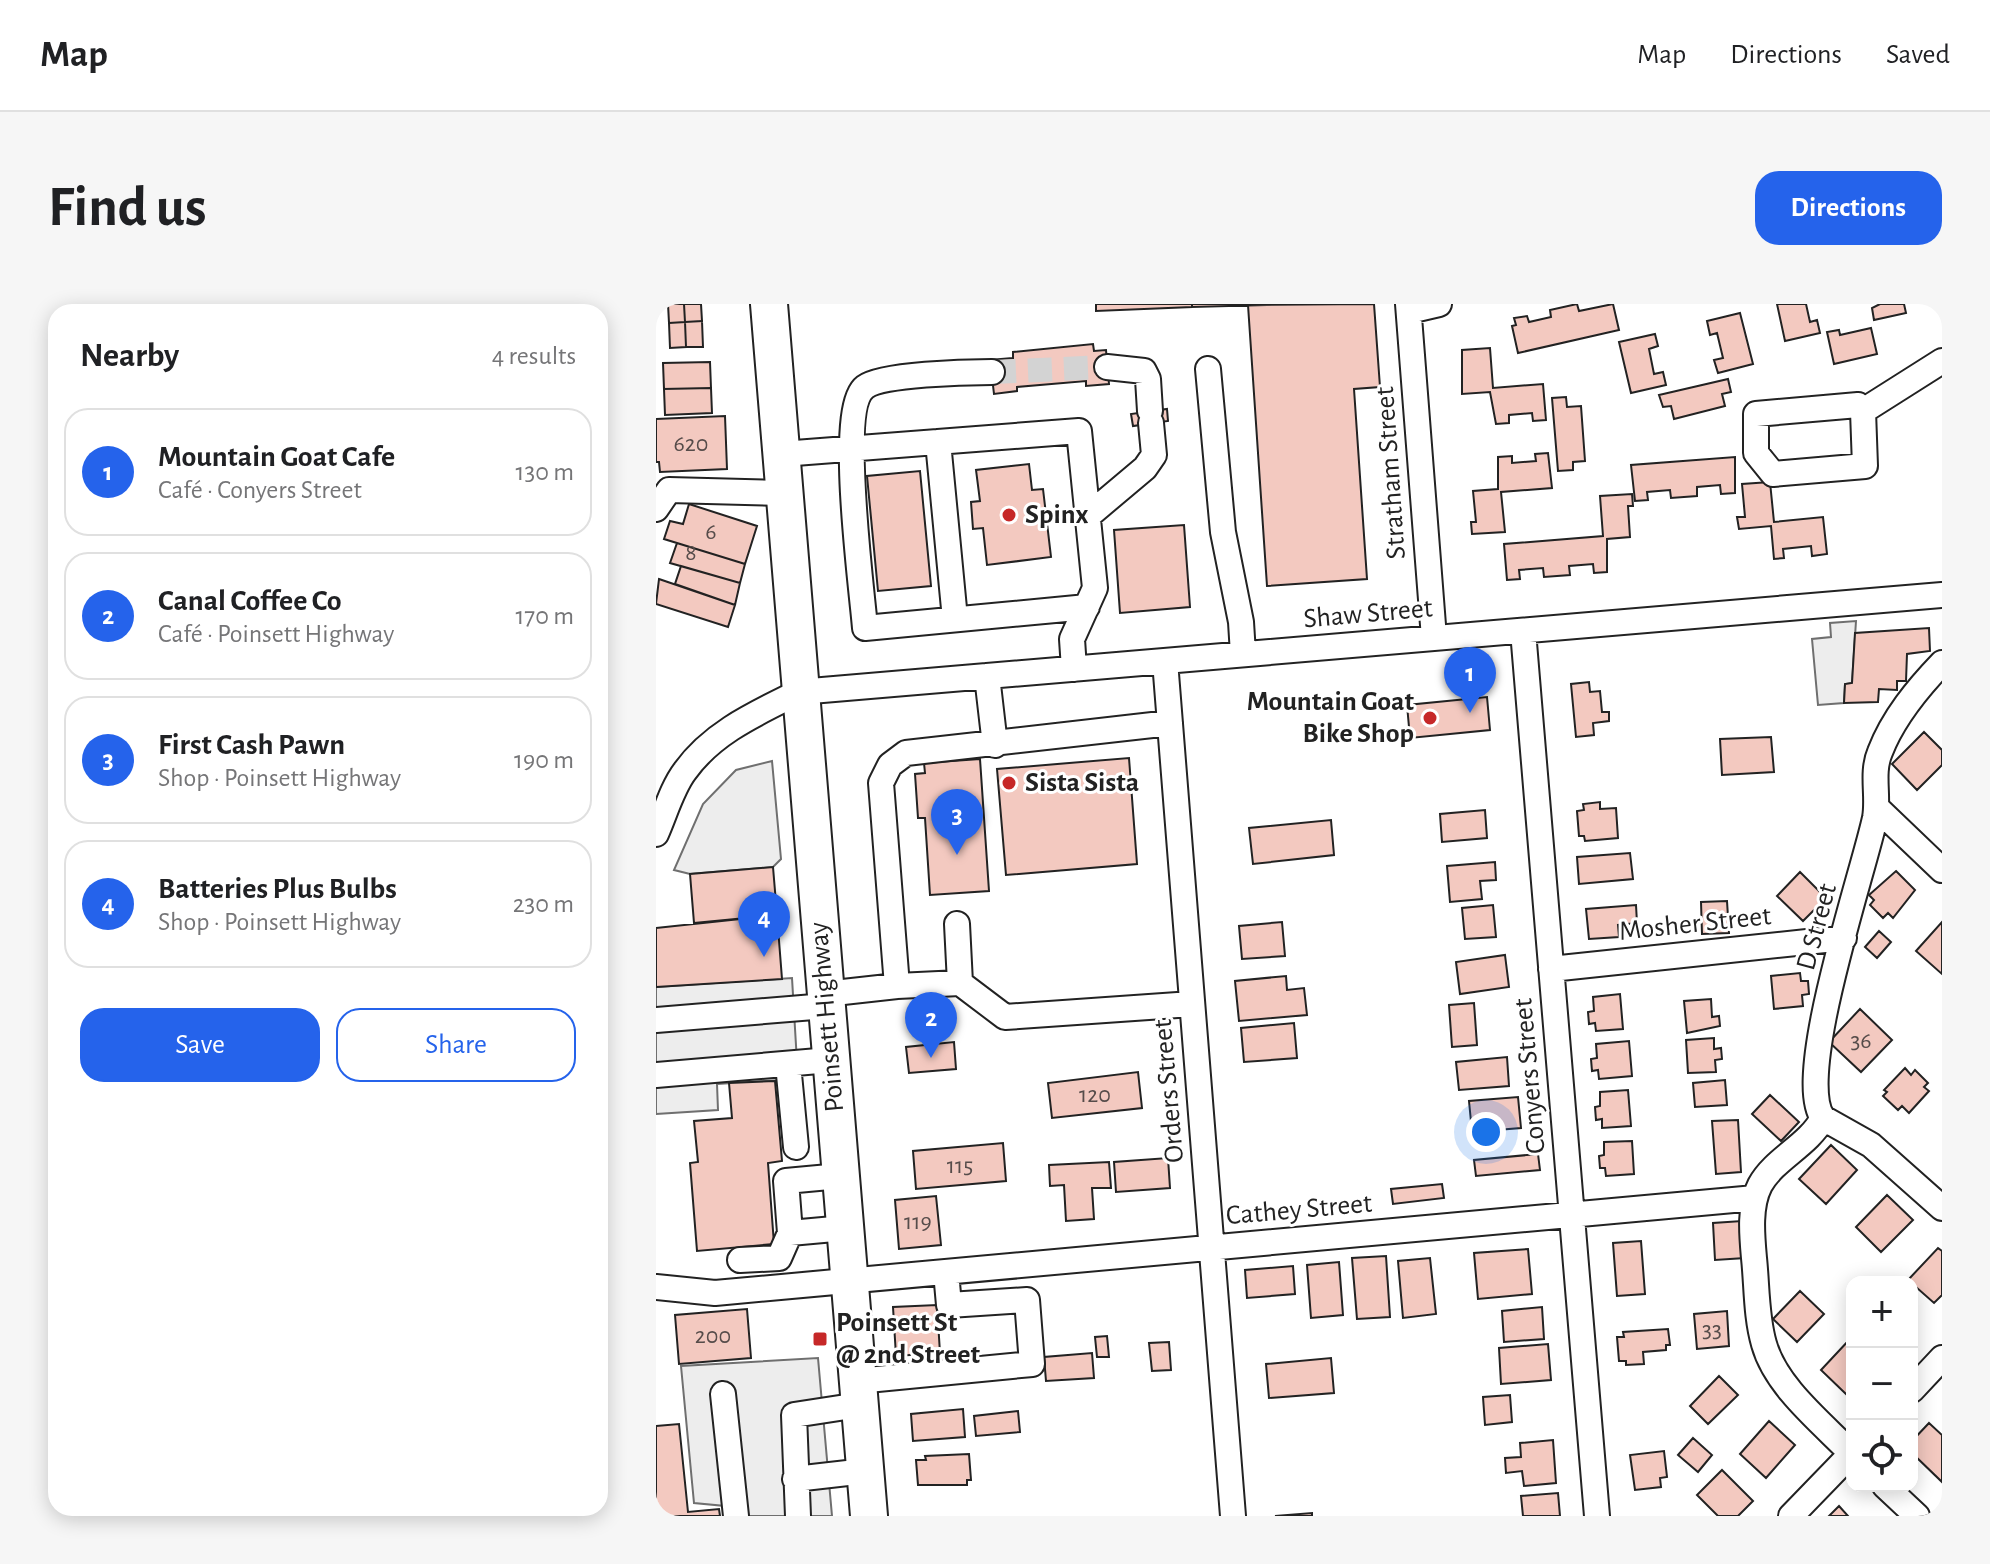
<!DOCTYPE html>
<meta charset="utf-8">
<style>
body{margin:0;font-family:"Alegreya Sans",sans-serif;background:#f6f6f6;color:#202124}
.controls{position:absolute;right:24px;bottom:24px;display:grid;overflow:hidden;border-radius:16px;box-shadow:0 4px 20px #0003}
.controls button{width:72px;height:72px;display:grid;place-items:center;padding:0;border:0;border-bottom:2px solid #e0e0e0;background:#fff;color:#202124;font:40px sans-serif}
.you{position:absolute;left:830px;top:828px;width:28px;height:28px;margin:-20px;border:6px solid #fff;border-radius:50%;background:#1a73e8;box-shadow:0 0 0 12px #1a73e833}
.badge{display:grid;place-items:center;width:52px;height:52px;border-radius:50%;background:#2563eb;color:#fff;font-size:26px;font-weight:700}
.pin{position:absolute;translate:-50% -66px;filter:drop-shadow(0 2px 4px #0008)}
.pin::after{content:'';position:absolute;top:42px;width:28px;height:24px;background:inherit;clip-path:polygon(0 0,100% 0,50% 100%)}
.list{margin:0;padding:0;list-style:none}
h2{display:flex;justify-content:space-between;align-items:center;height:104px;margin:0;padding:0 32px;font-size:34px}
h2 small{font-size:26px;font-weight:400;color:#757577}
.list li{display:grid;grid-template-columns:52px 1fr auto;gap:24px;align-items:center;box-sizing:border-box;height:128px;margin:0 16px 16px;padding:0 16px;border:2px solid #e0e0e0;border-radius:24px}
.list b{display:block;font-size:30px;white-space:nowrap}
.list p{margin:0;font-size:26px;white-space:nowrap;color:#757577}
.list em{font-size:26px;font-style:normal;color:#757577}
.actions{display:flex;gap:16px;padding:24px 32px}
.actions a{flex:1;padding:18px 0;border:2px solid #2563eb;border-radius:24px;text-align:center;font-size:28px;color:#2563eb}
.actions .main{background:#2563eb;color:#fff}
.icon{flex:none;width:44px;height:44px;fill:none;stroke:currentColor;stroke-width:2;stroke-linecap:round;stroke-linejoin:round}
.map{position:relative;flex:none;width:1286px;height:1212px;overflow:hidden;border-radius:24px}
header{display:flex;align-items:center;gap:48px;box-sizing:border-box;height:112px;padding:0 40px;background:#fff;border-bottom:2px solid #e0e0e0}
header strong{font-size:38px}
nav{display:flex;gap:44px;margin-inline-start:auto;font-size:28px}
.intro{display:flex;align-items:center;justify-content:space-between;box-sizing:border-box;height:192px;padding:0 48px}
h1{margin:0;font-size:56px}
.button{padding:20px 36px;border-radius:24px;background:#2563eb;color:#fff;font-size:28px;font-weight:700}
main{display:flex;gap:48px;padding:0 48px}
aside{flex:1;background:#fff;border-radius:24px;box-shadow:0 4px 20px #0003}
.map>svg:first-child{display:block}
.parking{fill:#ededed;stroke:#6f6f6f;stroke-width:2}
.building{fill:#f3c9c0;stroke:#222;stroke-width:2}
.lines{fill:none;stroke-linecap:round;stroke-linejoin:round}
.minor-tunnel{stroke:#d3d3d3;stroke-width:24;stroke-dasharray:24 12;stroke-linecap:butt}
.minor-casing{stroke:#222;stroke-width:28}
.highway-casing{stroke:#222;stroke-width:40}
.minor{stroke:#fff;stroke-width:24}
.highway{stroke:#fff;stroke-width:36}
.poi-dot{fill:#c62828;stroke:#fff;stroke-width:3}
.labels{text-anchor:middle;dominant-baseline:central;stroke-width:6;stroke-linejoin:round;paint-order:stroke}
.number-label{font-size:24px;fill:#564c4a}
.street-label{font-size:28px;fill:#222;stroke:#fff}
.poi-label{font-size:28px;font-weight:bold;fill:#222;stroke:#fff;text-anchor:start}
</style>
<header>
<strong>Map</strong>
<nav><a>Map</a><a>Directions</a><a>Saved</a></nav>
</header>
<div class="intro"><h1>Find us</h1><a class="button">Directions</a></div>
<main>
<aside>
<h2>Nearby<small>4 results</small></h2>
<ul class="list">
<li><span class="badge">1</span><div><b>Mountain Goat Cafe</b><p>Café · Conyers Street</p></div><em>130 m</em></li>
<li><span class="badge">2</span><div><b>Canal Coffee Co</b><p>Café · Poinsett Highway</p></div><em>170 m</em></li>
<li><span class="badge">3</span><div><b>First Cash Pawn</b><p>Shop · Poinsett Highway</p></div><em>190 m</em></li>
<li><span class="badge">4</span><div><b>Batteries Plus Bulbs</b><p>Shop · Poinsett Highway</p></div><em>230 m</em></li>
</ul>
<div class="actions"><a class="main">Save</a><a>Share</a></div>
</aside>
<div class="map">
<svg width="1286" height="1212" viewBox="0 0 1286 1212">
<rect width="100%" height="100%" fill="#fff"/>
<path class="parking" d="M1200,317L1196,379L1189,380L1188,399L1162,401L1156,335L1175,333L1174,319Z
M116,457L125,555L117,563L34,570L18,566L47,500L80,466Z
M136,674L142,775L61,780L62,806L0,810V683Z
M162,1054L176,1212H70L69,1202L38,1199L25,1062Z"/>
<path class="building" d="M12,0H28L29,18L13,19Z
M28,0H45L46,17L29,18Z
M440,0H536V3L440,7Z
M536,0H610V1L536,3Z
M718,0L724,83L698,85L711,275L611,282L592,1Z
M921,0L923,7L957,0L963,26L862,49L856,22L860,21L858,14L871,12L873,18L895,13L894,6Z
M1121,0H1150L1154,18L1161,16L1164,29L1129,37Z
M1224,0H1248L1250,9L1218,16L1216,4Z
M1084,9L1097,60L1062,69L1058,56L1067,54L1061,29L1054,31L1051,17Z
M46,17L47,43H30L29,18Z
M29,18L30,43L14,44L13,19Z
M1215,24L1221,50L1178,60L1171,28L1183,26L1184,31Z
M999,30L1002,42L993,45L998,70L1007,68L1010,81L975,89L963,38Z
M437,40L438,47L450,46L453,80L430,82V77L361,83V87L338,90L334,56L357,54V48Z
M834,44L837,84L887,80L890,116L877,117L876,109L853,111V119L840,120L834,88L806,90V46Z
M54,58L55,84L8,85L7,59Z
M1072,75L1075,88L1066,90L1069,102L1018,115L1015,102L1007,103L1003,91Z
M55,84L56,109L9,111L8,85Z
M910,93L911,103L925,102L929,157L917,158V166L902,167L896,94Z
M511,105L512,117L477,122L475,110Z
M69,112L71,165L4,168L3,158H0V115Z
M892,149L896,184L845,188L849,228L816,230L815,218H820L817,187L842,185V153L856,152V159L880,157L879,150Z
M1079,153V189L1065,190L1064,181L1041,183V192L1015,194L1014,186L991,188L992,196L979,197L975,161Z
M373,160L376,186L387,185L395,253L331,261L327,224L317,225L315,198L324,197L320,166Z
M264,167L275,282L222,287L211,172Z
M1114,178L1118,218L1167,213L1171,250L1156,252L1155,242L1127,245L1128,254L1118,255L1115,222L1083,225L1081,213H1089L1086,180Z
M976,190L977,202H972L974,233L951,235V268L938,269L937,260L913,262L914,271L888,273L887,264L863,266L864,275L851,276L848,240L947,232L944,192Z
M33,200L101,222L89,260L8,235L14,217L27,220Z
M528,221L534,303L464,309L458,226Z
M21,239L89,260L84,279L14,259Z
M25,262L84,279L79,301L19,280Z
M3,275L79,301L72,323L0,300Z
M1273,324L1274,347L1251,350L1250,377H1241V386L1223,385L1222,398L1188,399L1189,380L1196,379L1199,329Z
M933,378L934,388L944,387L946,408H953V417L937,419L938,431L920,433L915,380Z
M831,393L834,426L754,434L751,401Z
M1268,428L1286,446V461L1261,486L1236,460Z
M1115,433L1118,468L1066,471L1064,435Z
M473,454L481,560L350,571L341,465Z
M324,455L333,587L274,591L269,514H262L259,470L269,469L268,459Z
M944,498V505L960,504L962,534L929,537L928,532H923L921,507L928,506L927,500Z
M829,506L831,534L786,538L784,510Z
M675,516L678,551L597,560L593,524Z
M974,549L977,575L923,580L921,553Z
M839,558L840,576L824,577L826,595L794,598L791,562Z
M117,563L121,611L38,619L34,570Z
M1240,567L1259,586L1237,614L1232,609L1227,614L1214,601L1218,596L1213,591Z
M1144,568L1170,594L1147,617L1121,592Z
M1071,597L1073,629L1046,630L1045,598Z
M837,601L840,633L809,635L806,604Z
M980,601L981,619L962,621L963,633L933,635L930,605Z
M121,611L126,675L0,683V624Z
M626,618L629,652L586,655L583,622Z
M1286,618V670L1260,647Z
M1223,627L1235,638L1221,654L1209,643Z
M849,651L853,683L804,690L800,658Z
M1144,669L1145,677H1152L1153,690L1146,691L1147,702L1118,705L1115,672Z
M630,672L631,686L648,684L651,711L583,717L579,677Z
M964,690L967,725L940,727L939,719L933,720L932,708L938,707L937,693Z
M1055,695L1056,713L1063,712L1064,722L1031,729L1028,697Z
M818,699L821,741L796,743L793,701Z
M1204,705L1236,736L1205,768L1173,738Z
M638,719L641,754L588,758L585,724Z
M1058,734V745L1065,744L1066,755L1059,756L1060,768L1032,769L1030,736Z
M973,737L976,772L943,775L942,766L936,767L935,755L941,754L940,740Z
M298,738L300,765L253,769L250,743Z
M851,753L853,782L803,786L800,758Z
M1249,764L1255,771L1259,766L1272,779L1268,783L1273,787L1253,809L1246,802L1242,806L1227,792L1231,788L1228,786Z
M482,768L486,804L396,814L392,779Z
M1069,776L1071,801L1039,803L1037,779Z
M119,777L126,857L112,859L118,940L41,947L34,859L42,858L38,817L76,814L73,779Z
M972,786L975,822L946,824V815L940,816L939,803L944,802V788Z
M1114,791L1143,818L1125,837L1096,810Z
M862,793L865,824L816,828L813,797Z
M1082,816L1085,868L1060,870L1056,817Z
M976,837L978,870L950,872L949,864H944L943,852L948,851V838Z
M347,839L350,877L260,885L257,847Z
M1175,841L1201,866L1170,900L1143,875Z
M882,850L884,866L820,872L818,856Z
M512,854L514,884L460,888L458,858Z
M453,858L455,884H436L438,915L410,917L408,881L394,882L393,861Z
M786,880L788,894L737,900L735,885Z
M1231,891L1257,916L1225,948L1200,923Z
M280,892L285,941L243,945L239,896Z
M1086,917L1089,954L1059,956L1057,919Z
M985,937L989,990L961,992L957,939Z
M1282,944L1286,947V991L1278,999L1252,976Z
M872,945L876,990L822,995L818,949Z
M730,952L734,1013L701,1015L696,954Z
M774,954L780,1010L747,1014L742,957Z
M683,958L687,1011L655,1014L651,961Z
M637,962L639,990L591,994L589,966Z
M1144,987L1168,1010L1141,1038L1117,1015Z
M281,1001L284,1049L240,1052L237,1003Z
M886,1003L888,1035L848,1038L846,1007Z
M91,1005L95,1054L23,1060L19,1011Z
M1071,1007L1073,1042L1041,1045L1038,1010Z
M1012,1025L1014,1041H1010V1046L987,1048L988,1060L970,1061V1057H963L961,1033H968L967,1028Z
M451,1032L453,1053H441L439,1033Z
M1194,1035L1196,1085L1191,1091L1165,1066Z
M513,1038L515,1066L496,1067L493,1039Z
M892,1040L895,1076L845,1080L843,1044Z
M436,1049L438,1074L390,1077L388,1053Z
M675,1054L678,1089L613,1094L610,1060Z
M1063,1072L1082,1091L1052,1120L1034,1102Z
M854,1091L856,1118L829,1121L827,1093Z
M307,1105L309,1133L257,1137L255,1110Z
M362,1107L364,1128L320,1132L318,1112Z
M1113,1117L1139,1141L1110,1174L1084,1150Z
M1273,1119L1286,1131V1178L1256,1149V1137Z
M23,1120L32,1208L63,1205L64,1212H0V1122Z
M1037,1134L1056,1151L1042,1168L1022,1151Z
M897,1136L900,1179L868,1182L866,1167L850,1169L849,1154L865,1153L864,1139Z
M1008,1147L1011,1173L1004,1174L1005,1183L979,1186L974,1151Z
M313,1150L315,1176H311V1181H262L260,1156H270L269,1152Z
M1066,1166L1097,1197L1082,1212H1062L1041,1191Z
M902,1189L904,1212H867L865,1192Z
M1183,1202L1192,1212H1173Z
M656,1209V1212H619Z"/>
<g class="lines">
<path class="minor-tunnel" d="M336,68L451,63"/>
<g class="minor-casing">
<path id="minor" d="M752,0L778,334
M753,7L783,0
M451,63L488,67L492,75L494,107
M552,65L567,228L585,318L587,350
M336,68C311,68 226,70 209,83C181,104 206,285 209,324L431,303
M1202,101L1207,107L1209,162L1117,170L1100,149V110Z
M1207,107L1286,57
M282,138L299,315
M126,150L423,127L439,284L416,335L418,365
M0,205L13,186L129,189
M432,212L489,164L498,151L495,119
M867,327L941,1212
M509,357L577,1212
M331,372L339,441
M1221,504L1286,566
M0,530C9,510 16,484 29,467C57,428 101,409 143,388L1286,291
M301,620L304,679
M895,665L1188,634
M241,682L304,679L349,713L536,700
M169,690L241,682L225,479L234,461L250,449L514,419
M0,716L170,702
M132,760L140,843
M0,771L174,756
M1167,814C1137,774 1207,570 1219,514C1223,492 1215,469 1224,448C1237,414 1261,385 1286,359
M1167,814C1152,842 1119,854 1104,881C1093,902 1096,932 1098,954C1101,982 1100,1013 1108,1040C1120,1083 1166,1119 1196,1150
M1167,814L1215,841L1286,904
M184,872L130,877L134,929L189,924
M84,956L123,954L134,929
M0,983L59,989L1099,894
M201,1077L376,1060L371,996L293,1001L290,968
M1256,1086L1286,1054
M67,1090L80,1212
M139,1175L209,1167
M1229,1182L1261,1212
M142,1212L138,1111L203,1101
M1135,1212L1196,1149"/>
</g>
<g class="highway-casing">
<path id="highway" d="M113,0L213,1212"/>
</g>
<use href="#minor" class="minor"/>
<use href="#highway" class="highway"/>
</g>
<g class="poi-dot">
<circle cx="353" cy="211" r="8"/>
<circle cx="774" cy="414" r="8"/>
<circle cx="353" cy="479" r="8"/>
<rect x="156" y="1027" width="16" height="16" rx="4"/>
</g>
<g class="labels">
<g class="number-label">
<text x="35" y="140">620</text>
<text x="55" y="228">6</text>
<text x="35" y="249">8</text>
<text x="1205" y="737">36</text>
<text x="439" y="791">120</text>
<text x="304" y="862">115</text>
<text x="262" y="918">119</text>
<text x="1056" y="1026">33</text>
<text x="57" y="1032">200</text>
</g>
<g class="street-label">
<text transform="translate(735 169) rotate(-94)">Stratham Street</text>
<text transform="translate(712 310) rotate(-5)">Shaw Street</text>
<text transform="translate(1039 620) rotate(-6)">Mosher Street</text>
<text transform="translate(1161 623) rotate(-75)">D Street</text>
<text transform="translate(171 713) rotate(-95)">Poinsett Highway</text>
<text transform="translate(874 772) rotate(-95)">Conyers Street</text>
<text transform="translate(513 787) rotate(-95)">Orders Street</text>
<text transform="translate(643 906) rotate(-5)">Cathey Street</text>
</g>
<g class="poi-label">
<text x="369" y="211">Spinx</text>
<text x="758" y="398" text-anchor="end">Mountain Goat<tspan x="758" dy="32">Bike Shop</tspan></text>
<text x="369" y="479">Sista Sista</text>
<text x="180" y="1019">Poinsett St<tspan x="180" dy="32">@ 2nd Street</tspan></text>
</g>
</g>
</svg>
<div class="controls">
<button>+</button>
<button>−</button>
<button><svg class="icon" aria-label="locate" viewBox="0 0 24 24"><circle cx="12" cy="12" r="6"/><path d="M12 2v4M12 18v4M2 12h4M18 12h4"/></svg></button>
</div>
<div class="you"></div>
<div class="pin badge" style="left:814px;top:409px">1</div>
<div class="pin badge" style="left:275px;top:754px">2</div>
<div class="pin badge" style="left:301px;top:551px">3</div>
<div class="pin badge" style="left:108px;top:653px">4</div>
</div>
</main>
